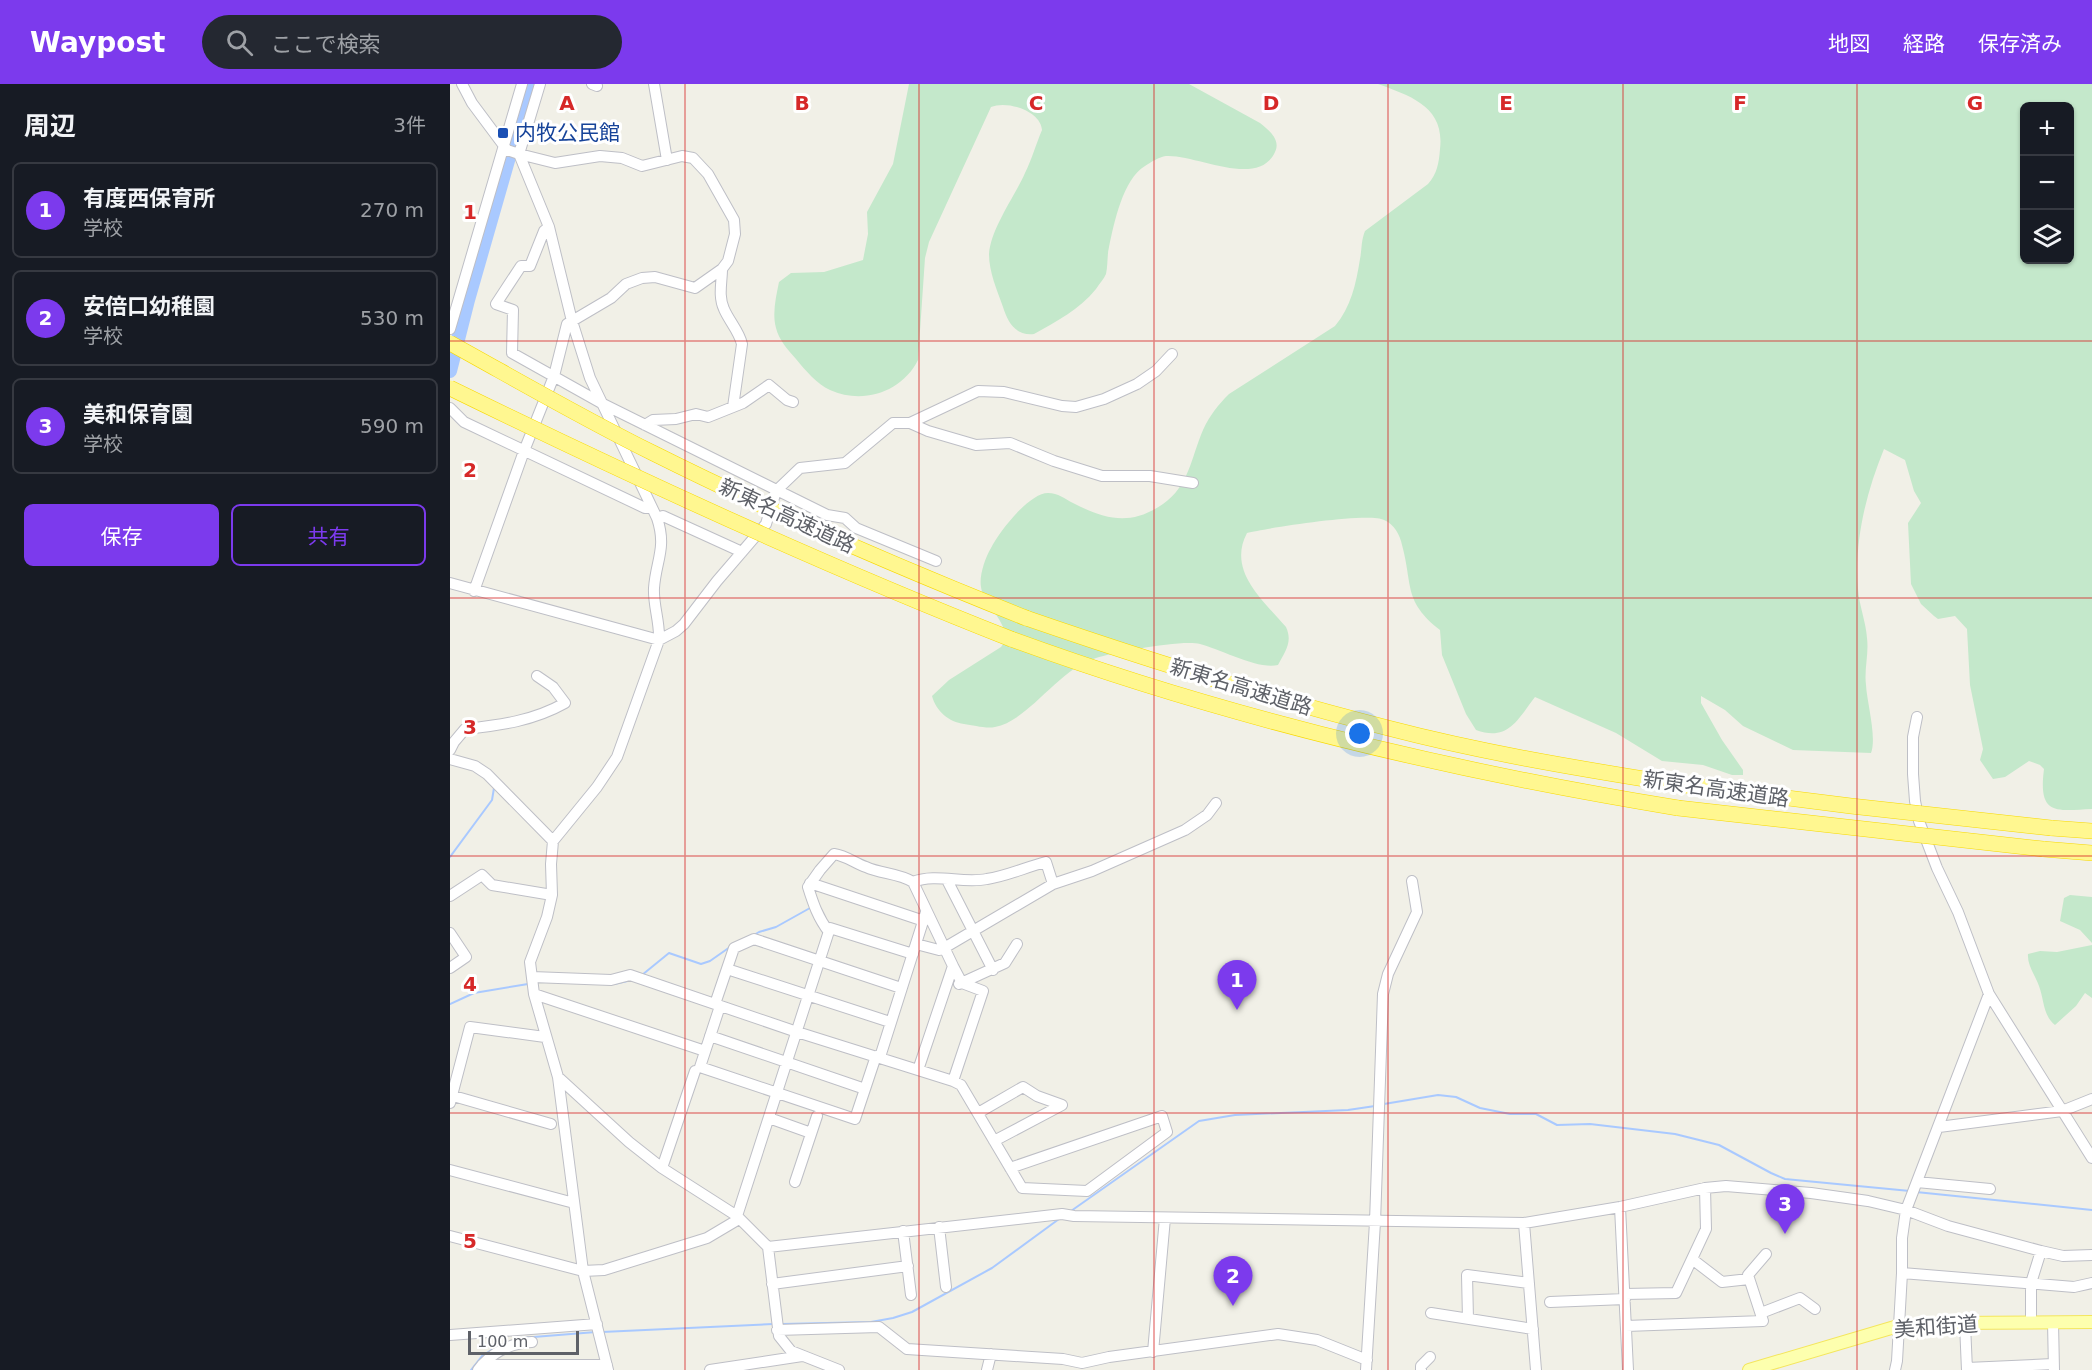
<!DOCTYPE html>
<html lang="ja">
<meta charset="utf-8">
<style>
body{margin:0;font-family:"DejaVu Sans","Noto Sans JP",sans-serif;background:#242831;color:#f1f3f6}
.controls{position:absolute;right:18px;top:18px;display:grid;overflow:hidden;border-radius:9px;box-shadow:0 2px 4px #0004}
.controls button{width:54px;height:54px;display:grid;place-items:center;padding:0;border:0;border-bottom:2px solid #363941;background:#171b24;color:#f1f3f6;font:30px sans-serif}
.scale{position:absolute;left:18px;bottom:15px;width:111px;box-sizing:border-box;padding-left:6px;border:3px solid #5e6168;border-top:0;font-size:16px;line-height:21px;white-space:nowrap;color:#5e6168;-webkit-text-stroke:4px #fff;paint-order:stroke}
.you{position:absolute;left:910px;top:650px;width:21px;height:21px;margin:-15px;border:4px solid #fff;border-radius:50%;background:#1a73e8;box-shadow:0 0 0 9px #1a73e833}
.badge{display:grid;place-items:center;width:39px;height:39px;border-radius:50%;background:#7c3aed;color:#fff;font-size:20px;font-weight:700}
.pin{position:absolute;translate:-50% -50px;filter:drop-shadow(0 2px 3px #0008)}
.pin::after{content:'';position:absolute;top:32px;width:21px;height:18px;background:inherit;clip-path:polygon(0 0,100% 0,50% 100%)}
.list{margin:0;padding:0;list-style:none}
h2{display:flex;justify-content:space-between;align-items:center;height:78px;margin:0;padding:0 24px;font-size:26px}
h2 small{font-size:20px;font-weight:400;color:#9ea1a6}
.list li{display:grid;grid-template-columns:39px 1fr auto;gap:18px;align-items:center;box-sizing:border-box;height:96px;margin:0 12px 12px;padding:0 12px;border:2px solid #363941;border-radius:9px}
.list b{display:block;font-size:22px;white-space:nowrap}
.list p{margin:0;font-size:20px;white-space:nowrap;color:#9ea1a6}
.list em{font-size:20px;font-style:normal;color:#9ea1a6}
.actions{display:flex;gap:12px;padding:18px 24px}
.actions a{flex:1;padding:14px 0;border:2px solid #7c3aed;border-radius:9px;text-align:center;font-size:21px;color:#7c3aed}
.actions .main{background:#7c3aed;color:#fff}
.icon{flex:none;width:33px;height:33px;fill:none;stroke:currentColor;stroke-width:2;stroke-linecap:round;stroke-linejoin:round}
.map{position:relative;flex:none;width:1642px;height:1286px;overflow:hidden}
header{display:flex;align-items:center;gap:36px;box-sizing:border-box;height:84px;padding:0 30px;background:#7c3aed;color:#fff}
header strong{font-size:28px}
nav{display:flex;gap:33px;margin-inline-start:auto;font-size:21px}
.search{width:420px;height:54px;background:#242831;display:flex;align-items:center;gap:15px;box-sizing:border-box;padding:0 21px;border-radius:33px;color:#9ea1a6;font-size:22px}
main{display:flex}
aside{flex:1;background:#171b24}
.map>svg:first-child{display:block}
.green{fill:#c4e8cb;fill-rule:evenodd}
.lines{fill:none;stroke-linecap:round;stroke-linejoin:round}
.stream{stroke:#a9c9ff;stroke-width:2}
.river{stroke:#a9c9ff;stroke-width:14}
.minor-casing{stroke:#bebfc6;stroke-width:12}
.major-casing{stroke:#f4e65d;stroke-width:14}
.highway-casing{stroke:#f8d900;stroke-width:16}
.minor{stroke:#fff;stroke-width:10}
.major{stroke:#fdffae;stroke-width:12}
.highway{stroke:#fff790;stroke-width:15}
.highway-bridge-casing{stroke:#f8d900;stroke-width:16;stroke-linecap:butt}
.highway-bridge{stroke:#fff790;stroke-width:15}
.grid{fill:none;stroke:#d62828;stroke-width:1.5;stroke-opacity:0.55}
.transit-dot{fill:#1a4fb4;stroke:#fff;stroke-width:2}
.labels{text-anchor:middle;dominant-baseline:central;stroke-width:6;stroke-linejoin:round;paint-order:stroke}
.transit-label{font-size:21px;fill:#164399;stroke:#fff;text-anchor:start}
.street-label{font-size:21px;fill:#5e6168;stroke:#fff}
.grid-label{font-size:20px;text-anchor:middle;font-weight:bold;fill:#d62828;stroke:#fff;stroke-width:6;stroke-linejoin:round;paint-order:stroke}
</style>
<header>
<strong>Waypost</strong>
<div class="search"><svg class="icon" aria-label="search" viewBox="0 0 24 24"><circle cx="10" cy="10" r="6"/><path d="M15 15l6 6"/></svg>ここで検索</div>
<nav><a>地図</a><a>経路</a><a>保存済み</a></nav>
</header>
<main>
<aside>
<h2>周辺<small>3件</small></h2>
<ul class="list">
<li><span class="badge">1</span><div><b>有度西保育所</b><p>学校</p></div><em>270 m</em></li>
<li><span class="badge">2</span><div><b>安倍口幼稚園</b><p>学校</p></div><em>530 m</em></li>
<li><span class="badge">3</span><div><b>美和保育園</b><p>学校</p></div><em>590 m</em></li>
</ul>
<div class="actions"><a class="main">保存</a><a>共有</a></div>
</aside>
<div class="map">
<svg width="1642" height="1286" viewBox="0 0 1642 1286">
<rect width="100%" height="100%" fill="#f1f0e7"/>
<path class="green" d="M459,0H739L810,39C819,46 831,56 825,68C808,105 746,70 716,72C709,73 701,78 695,82C673,95 664,139 659,163C657,171 658,181 656,190C654,195 649,200 646,205C629,226 607,237 584,250C566,252 558,239 553,223C547,206 539,188 539,170C541,144 565,112 575,89C582,75 586,60 592,46C591,27 557,16 541,23L479,158L475,174L468,276C452,308 413,321 380,306C367,300 355,286 346,275C338,266 329,256 326,244C322,229 326,213 329,198L341,189L374,188L413,176L418,150L417,128L443,80Z
M928,0H1642V725C1605,727 1588,731 1594,685L1590,681L1579,677L1555,693L1543,695L1530,676L1533,665L1520,601L1517,545L1505,532L1488,535L1484,532L1471,520L1461,500L1458,439L1471,419L1464,407L1455,376L1434,365C1416,409 1404,457 1408,505C1409,521 1416,538 1417,554C1419,570 1414,585 1416,601C1417,619 1427,653 1421,669L1343,666L1293,642L1275,626L1251,612V619L1272,656L1293,686V691H1282L1253,681L1212,677L1166,649L1085,613C1068,635 1058,658 1026,646L1016,630L992,571L990,546C953,517 963,501 952,461C950,451 944,440 934,436C918,428 818,444 797,449C777,487 813,516 836,543C843,558 835,568 828,581C808,586 770,565 750,560C734,555 664,568 646,574C608,585 580,636 545,643C536,645 523,641 514,640C499,638 486,627 482,612L499,596L551,563L556,556C555,552 555,547 553,543C548,529 533,518 531,503C529,492 535,474 541,464C549,448 579,409 598,409C608,409 615,415 623,419C656,436 681,442 713,420C739,402 741,374 753,346C760,331 768,321 779,310L885,242C901,223 906,200 910,175C912,165 911,157 915,147L978,100C987,90 989,79 990,65C995,23 961,12 928,0ZM1574,22H1620V176H1574Z
M1620,811L1642,813V859L1630,846L1610,837L1614,814Z
M1642,861V914L1635,909L1626,922L1605,941C1593,932 1594,915 1589,902C1585,891 1577,881 1578,870L1590,867L1607,868Z"/>
<g class="lines">
<path class="stream" d="M0,773L42,716L44,704
M304,851L309,848L326,843L360,824
M192,891L219,869L251,880L260,877L280,863
M164,900L182,896
M0,920L24,909L78,900
M934,1020L988,1011L1006,1013L1030,1024L1060,1030H1086L1107,1041L1140,1040L1225,1050L1269,1061L1321,1089L1335,1095L1460,1107
M1466,1108L1642,1126
M621,1127L749,1037L785,1031L898,1026L925,1022
M332,1240L421,1238L443,1234L462,1228L542,1184L609,1135
M152,1248L323,1240
M71,1254L146,1248
M21,1286L32,1272L46,1263"/>
<path class="river" d="M0,287L18,216L80,0"/>
<g class="minor-casing">
<path id="minor" d="M12,0L22,19L57,66L69,70L105,79L150,72L172,74L192,82L232,72L243,74L258,90L284,136L285,150L278,177L272,185L245,204L205,193L192,194L176,200L161,214L117,240L104,292L74,367L24,507
M90,0L69,70L99,143L122,237L140,294L207,434C217,464 206,476 204,504C203,521 210,538 209,556L167,673L147,703L103,757L101,780L102,811L97,833L80,878L84,910L108,993L133,1187L158,1286
M142,0L147,2
M204,0L217,76
M99,143L94,147L80,182H71L46,220L63,226L62,269L153,320L377,431L395,434L406,444L486,477
M272,185C272,198 268,212 274,225C279,237 289,247 292,260L283,323
M0,245L72,0
M0,324L14,338L195,424H202
M460,339L478,347L526,361L560,359L604,377L652,392H700L743,399
M195,341L203,336L226,335L246,330L258,333L293,319L319,301L337,316L343,318
M207,434L213,432L292,468
M0,499L209,556L226,547L234,540L267,497L316,440L326,407L350,384L395,379L443,339H460L528,307L554,308L612,322L626,323L654,315L687,300L706,287L722,270
M1467,633L1463,653V690L1465,717L1469,737L1487,784L1508,828L1539,910L1642,1074
M0,666L4,658L15,645C51,641 83,637 115,619L103,603L87,592
M0,675L25,682L37,690L103,757
M497,796L543,886
M463,798C486,789 513,800 537,795C557,792 576,783 596,778L603,800
M360,799L474,837
M0,812L32,791L42,801L102,811
M379,848C368,834 363,819 358,803L370,786L384,770C397,772 404,779 416,783C431,790 448,789 463,798L503,882L468,986
M0,849L16,873L0,884
M466,860L489,866L494,864L603,800L642,787L735,746L757,731L766,719
M503,882L512,899L533,907L503,997
M277,885L440,938
M82,893L161,896L180,891L347,948L503,997L511,1001L572,1104L637,1107L717,1048L712,1032L560,1084
M509,900L555,879L567,860
M84,910L255,967
M265,920L284,864L304,855L451,904
M270,922L250,983L405,1035L426,972
M260,952L415,1005
M430,973L476,828
M108,993L179,1058L212,1084L287,1132L318,1163L329,1252L341,1267L389,1286
M0,1011L101,1040
M0,1019L20,943L95,953
M528,1029L573,1003L587,1012L612,1021L544,1057
M319,1034L361,1049
M1489,1043L1612,1027L1642,1015
M212,1084L245,987
M0,1086L124,1119
M345,1098L367,1032
M1467,1098L1540,1105
M1170,1123L1178,1286
M287,1132L380,844L463,870
M1074,1139L1086,1286
M489,1143L496,1203
M453,1147L461,1211
M0,1152L133,1187L154,1186L257,1154L289,1135
M318,1163L612,1130L624,1132L1074,1139L1170,1123L1255,1104L1276,1102L1361,1109L1418,1117L1456,1126L1498,1142L1591,1167L1613,1172L1642,1171
M1242,1175L1272,1198L1299,1195
M1452,1189L1624,1203L1642,1199
M322,1200L458,1182
M1175,1210L1226,1209L1256,1145L1255,1104
M1100,1218L1175,1215
M981,1229L1083,1245
M1311,1229L1350,1214L1365,1225
M1018,1235L1017,1191L1079,1199
M1603,1238L1604,1286
M1581,1239V1199L1591,1167
M1515,1240L1517,1286
M1176,1242L1313,1237L1298,1191L1316,1170
M327,1246L429,1243L457,1265L613,1275L632,1279L659,1273L828,1250L867,1256L917,1276
M0,1251L147,1240
M703,1268L715,1134
M32,1281C46,1266 62,1259 82,1258
M1517,1284L1603,1280
M28,1286L32,1281H157
M260,1286L352,1272
M537,1286L541,1270
M916,1286L925,1138L933,910L938,890L967,828L962,797
M971,1286V1282L980,1273
M1445,1286L1447,1277L1452,1189V1154L1456,1126L1539,910"/>
</g>
<g class="major-casing">
<path id="major" d="M1299,1286L1448,1242L1498,1239L1642,1238"/>
</g>
<g class="highway-casing">
<path id="highway" d="M576,534C695,575 815,613 938,644C1030,668 1125,684 1219,699
M561,555C777,634 1001,687 1228,724
M1601,744L1642,747
M1593,765L1642,769"/>
</g>
<use href="#minor" class="minor"/>
<use href="#major" class="major"/>
<use href="#highway" class="highway"/>
<g class="highway-bridge-casing">
<path id="highway-bridge" d="M0,259C67,296 134,335 203,369C325,430 450,484 576,534
M0,304C184,394 370,480 561,555
M1219,699L1401,722L1601,744
M1228,724L1593,765"/>
</g>
<use href="#highway-bridge" class="highway-bridge"/>
</g>
<path class="grid" d="M235,0V1286M469,0V1286M704,0V1286M938,0V1286M1173,0V1286M1407,0V1286M0,257H1642M0,514H1642M0,772H1642M0,1029H1642"/>
<rect class="transit-dot" x="47" y="43" width="12" height="12" rx="3"/>
<g class="labels">
<g class="transit-label">
<text x="65" y="49">内牧公民館</text>
</g>
<g class="street-label">
<text transform="translate(337 432) rotate(25)">新東名高速道路</text>
<text transform="translate(791 603) rotate(17)">新東名高速道路</text>
<text transform="translate(1266 705) rotate(8)">新東名高速道路</text>
<text transform="translate(1486 1243) rotate(-4)">美和街道</text>
</g>
</g>
<g class="grid-label">
<text x="117" y="26">A</text>
<text x="352" y="26">B</text>
<text x="586" y="26">C</text>
<text x="821" y="26">D</text>
<text x="1056" y="26">E</text>
<text x="1290" y="26">F</text>
<text x="1525" y="26">G</text>
<text x="20" y="135">1</text>
<text x="20" y="393">2</text>
<text x="20" y="650">3</text>
<text x="20" y="907">4</text>
<text x="20" y="1164">5</text>
</g>
</svg>
<div class="controls">
<button>+</button>
<button>−</button>
<button><svg class="icon" aria-label="layers" viewBox="0 0 24 24"><path d="M12 4l9 5-9 5-9-5zM3 14l9 5 9-5"/></svg></button>
</div>
<div class="scale">100 m</div>
<div class="you"></div>
<div class="pin badge" style="left:787px;top:926px">1</div>
<div class="pin badge" style="left:783px;top:1222px">2</div>
<div class="pin badge" style="left:1335px;top:1150px">3</div>
</div>
</main>
